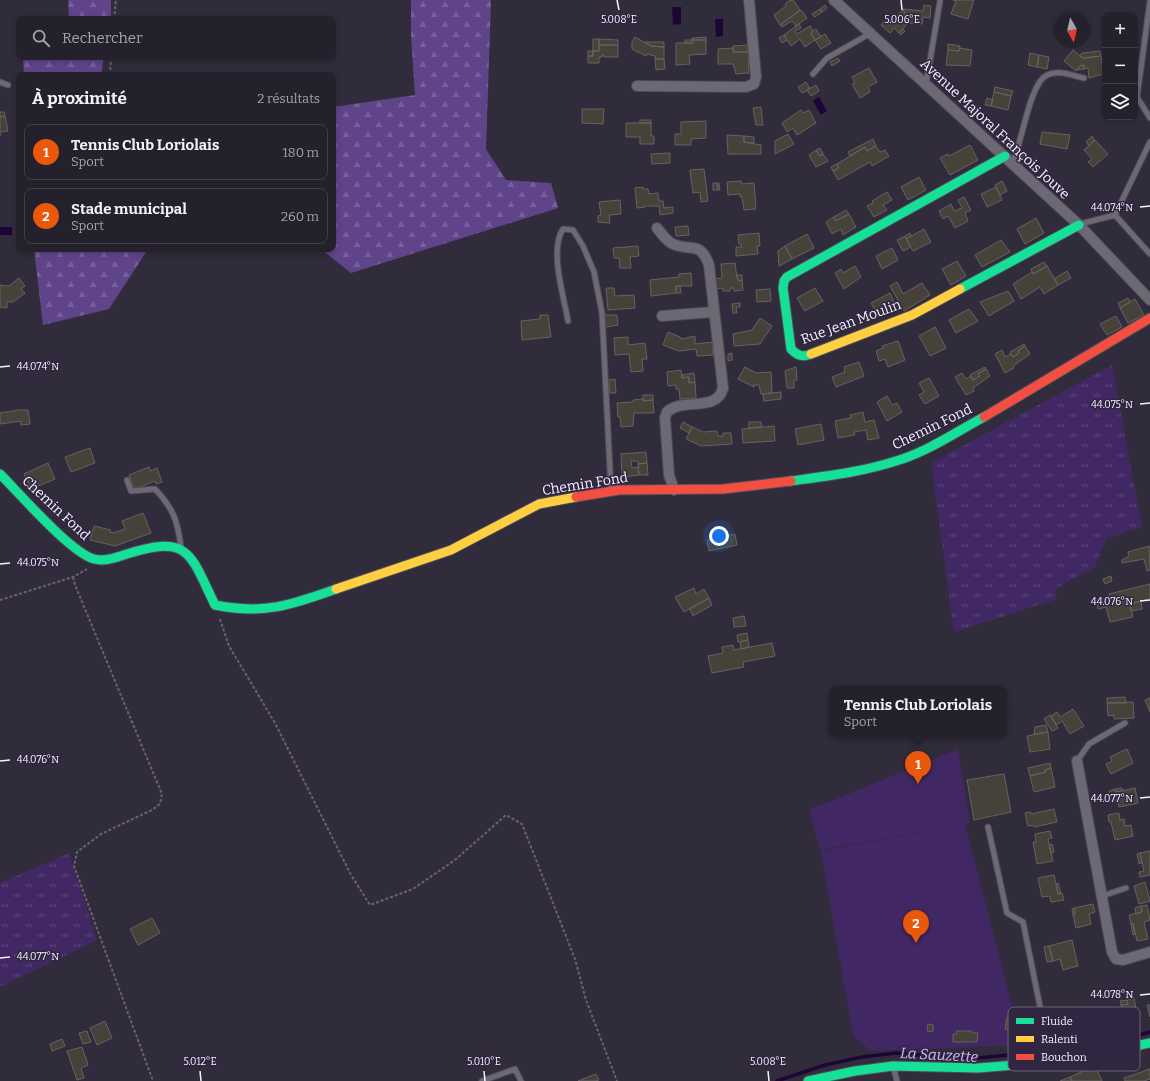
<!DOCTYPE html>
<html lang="fr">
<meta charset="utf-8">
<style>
body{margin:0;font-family:Bitter,serif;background:#312e38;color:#f1f3f6}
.controls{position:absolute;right:12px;top:12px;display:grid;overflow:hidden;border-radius:8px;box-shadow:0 2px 6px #0003}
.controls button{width:36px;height:36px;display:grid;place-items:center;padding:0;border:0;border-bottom:1px solid #423e48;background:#25212c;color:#f1f3f6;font:20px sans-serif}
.compass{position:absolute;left:1054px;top:12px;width:36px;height:36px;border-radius:50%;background:#25212c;box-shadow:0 2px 6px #0003;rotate:172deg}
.you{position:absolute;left:719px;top:536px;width:14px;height:14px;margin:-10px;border:3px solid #fff;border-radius:50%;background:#1a73e8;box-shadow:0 0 0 6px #1a73e833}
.badge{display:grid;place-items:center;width:26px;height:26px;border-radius:50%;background:#ea580c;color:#fff;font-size:13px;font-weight:700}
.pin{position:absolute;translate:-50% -33px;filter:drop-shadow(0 1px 2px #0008)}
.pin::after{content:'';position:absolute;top:21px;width:14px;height:12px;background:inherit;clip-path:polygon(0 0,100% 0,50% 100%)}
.popup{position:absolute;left:829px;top:686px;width:178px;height:52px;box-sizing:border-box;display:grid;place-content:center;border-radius:8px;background:#25212c;filter:drop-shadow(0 1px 3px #0005);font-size:13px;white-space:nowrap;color:#a3a3a9}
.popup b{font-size:15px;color:#f1f3f6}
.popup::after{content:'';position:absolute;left:50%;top:100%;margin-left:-8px;border:8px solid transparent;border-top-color:#25212c}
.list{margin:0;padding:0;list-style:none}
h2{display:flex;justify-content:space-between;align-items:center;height:52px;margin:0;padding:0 16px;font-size:17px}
h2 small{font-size:13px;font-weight:400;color:#a3a3a9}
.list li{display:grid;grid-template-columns:26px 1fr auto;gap:12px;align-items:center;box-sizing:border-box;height:56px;margin:0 8px 8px;padding:0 8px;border:1px solid #423e48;border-radius:8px}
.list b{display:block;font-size:15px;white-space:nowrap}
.list p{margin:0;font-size:13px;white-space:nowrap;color:#a3a3a9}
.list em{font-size:13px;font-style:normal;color:#a3a3a9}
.icon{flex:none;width:22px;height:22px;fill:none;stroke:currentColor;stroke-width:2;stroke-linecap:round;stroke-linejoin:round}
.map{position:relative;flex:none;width:1150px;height:1081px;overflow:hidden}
.search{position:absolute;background:#25212c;box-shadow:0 2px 6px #0003;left:16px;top:16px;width:320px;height:44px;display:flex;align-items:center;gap:10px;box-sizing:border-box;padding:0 14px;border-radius:8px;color:#a3a3a9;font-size:15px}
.panel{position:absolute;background:#25212c;box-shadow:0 2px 6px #0003;left:16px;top:72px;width:320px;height:180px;border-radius:8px}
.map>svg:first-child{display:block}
.grass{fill:url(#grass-tufts)}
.forest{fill:url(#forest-firs)}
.pitch{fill:#412864}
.water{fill:#1e0537}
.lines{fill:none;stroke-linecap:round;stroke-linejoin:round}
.stream{stroke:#1e0537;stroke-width:3.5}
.building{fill:#464239;stroke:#656263}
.lane-casing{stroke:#4e4a56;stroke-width:7}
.street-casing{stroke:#4e4a56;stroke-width:12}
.fast-casing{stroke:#4e4a56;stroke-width:11}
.slow-casing{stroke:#4e4a56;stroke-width:11}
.jam-casing{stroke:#4e4a56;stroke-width:11}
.path{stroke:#68636f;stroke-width:2;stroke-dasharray:3 2;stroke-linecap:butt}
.lane{stroke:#6c6874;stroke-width:5}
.street{stroke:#6c6874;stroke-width:10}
.fast{stroke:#16e098;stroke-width:9}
.slow{stroke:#ffcf43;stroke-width:9}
.jam{stroke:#f24e42;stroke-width:9}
.ticks{fill:none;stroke:#f6f2fd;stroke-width:1.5}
.labels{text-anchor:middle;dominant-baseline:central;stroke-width:3;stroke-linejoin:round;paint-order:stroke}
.street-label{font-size:14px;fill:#f6f2fd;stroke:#302641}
.water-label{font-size:15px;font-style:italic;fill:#d0b9f9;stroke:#302641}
.key{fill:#302641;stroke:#6b6379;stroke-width:1}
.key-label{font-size:11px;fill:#f6f2fd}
.ticks-label{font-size:10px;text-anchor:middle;fill:#f6f2fd;stroke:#302641;stroke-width:3;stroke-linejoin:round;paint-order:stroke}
</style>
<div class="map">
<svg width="1150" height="1081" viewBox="0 0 1150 1081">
<defs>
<pattern id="grass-tufts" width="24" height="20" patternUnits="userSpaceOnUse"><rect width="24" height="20" fill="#412864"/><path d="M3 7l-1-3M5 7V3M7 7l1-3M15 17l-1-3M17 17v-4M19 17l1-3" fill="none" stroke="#5d487b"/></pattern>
<pattern id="forest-firs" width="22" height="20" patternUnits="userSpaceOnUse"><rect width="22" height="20" fill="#604489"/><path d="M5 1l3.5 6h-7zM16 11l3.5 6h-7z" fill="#775f9b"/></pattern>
</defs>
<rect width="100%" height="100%" fill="#312c3b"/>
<path class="grass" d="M1112,365L1142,527L1107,538L1095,567L1055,589L1057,599L954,632L931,463Z
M69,853L97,940L0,987V883Z"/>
<path class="forest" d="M68,0H111V19H69Z
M411,0H491L486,149L506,180L551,183L558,208L351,273L321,249H333V107L415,95L411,35Z
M23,57H104L101,75H24Z
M34,249H148L109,309L43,325Z"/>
<path class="pitch" d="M958,749L970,823L820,850L809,810Z
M965,824L1022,1045L871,1051L853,1036L821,851Z"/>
<path class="water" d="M672,7H681V24L673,25Z
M715,19H723V36L716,37Z
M819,97L827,111L821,115L813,101Z
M0,227H12V235H0Z"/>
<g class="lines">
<path class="stream" d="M777,1081L825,1065L862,1057L896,1053L967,1059L1100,1046L1150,1032"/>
</g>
<path class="building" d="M790,0H793L800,10L780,25L774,15L786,6L785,4Z
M953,0H974L968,19L951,14L956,1Z
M825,5L827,8L822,12L820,9Z
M924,5L931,6L930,18L923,17L922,24L908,23L903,9L923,11Z
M820,9L822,12L815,17L812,14Z
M903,9L908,23L899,33L894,28L890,33L881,25L885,20L890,24Z
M801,10L807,18L796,26L792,21L782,27L780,25Z
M799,24L801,28L795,31L797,34L810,26L813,31L811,33L815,40L805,47L800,39L791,46L784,35Z
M816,29L821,37L815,40L811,33Z
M903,29L905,31L901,35L899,33Z
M825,34L831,43L821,49L815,40Z
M784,35L787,40L782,43L779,38Z
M635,37L651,46L664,47V59H655V56L647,54L646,56L632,49V42Z
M706,37V40H692V38Z
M593,39H599V51H593Z
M599,39L618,40V45H599Z
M685,40H692L693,43H685Z
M692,40H706V54L689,55L690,64L676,65V43H693Z
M645,42H664V47L651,46Z
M948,44L960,46L959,51L948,50Z
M599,45H618V57H604V55H602V57H599V63H588V56H593V51H599Z
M748,45V52H733V46Z
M733,48V52H748L749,73L736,74L733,64H718V49Z
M960,48L972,50L970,66L946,65L948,50L959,51Z
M1073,50L1083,58L1101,56L1103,74L1089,78L1088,68L1084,69V65L1080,66L1076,71L1064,61Z
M588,51H593V56H588Z
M1100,51L1101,56L1083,58L1080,56L1082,53Z
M1030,53L1039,55L1037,67L1028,65Z
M1039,55L1049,57L1047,69L1037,67Z
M838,58L840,61L832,66L830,62Z
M655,59H664L665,69L656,70Z
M1084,65V69L1077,70L1080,66Z
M869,68L877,82L868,87L870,92L860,98L852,84L855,83L852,77Z
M806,82L810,89L802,93L798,87Z
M816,85L819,91L811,96L807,90Z
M995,87L1013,91L1011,96L994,92Z
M994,92L1011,96L1008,110L991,106Z
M987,98L993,100L991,106L985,105Z
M761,107L763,125H756L753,108Z
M582,109H604L603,124L582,123Z
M801,110L803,113L809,110L816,123L797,135L793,128L787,132L782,123Z
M0,112H4L5,116L0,117Z
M5,116L8,131L0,132V136V117Z
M640,120H651V123H640Z
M706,121V138L691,139V145H675V134H681V122Z
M626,123H651V136H654V144H640V137H626Z
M1042,132L1070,135L1067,149L1040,144Z
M788,134L794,144L775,154V141Z
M727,135L744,136V142L761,145V154H728Z
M744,136L754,137V143L744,142Z
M1092,136L1094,140L1089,146L1086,142Z
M873,139L876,146L867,151L865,147L850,156L848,152Z
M1095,140L1108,154L1093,167L1088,162L1092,159L1084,150Z
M970,145L978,160L950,175L940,158L948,154L949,156Z
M876,146L880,152L885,150L889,156L872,166L870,162L838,180L833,171L839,168L837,164L865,147L867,151Z
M820,148L823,154L820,156L816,150Z
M816,150L820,156L823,154L828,161L816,167L809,155Z
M670,153V163L652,164L651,154Z
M1024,154L1028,157L1024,161L1020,158Z
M837,164L839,168L833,171L831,167Z
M704,169L708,201L701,202L700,192L693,193L690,170Z
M919,177L926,190L908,200L901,187Z
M741,181L742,184L754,183L756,209L744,210L742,197H740V194L728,195L727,182Z
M1002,181L1007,191L1000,195L995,185Z
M713,183H717L718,190H713Z
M717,183H719L720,190H718Z
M643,187V189H648L649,194L658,193L659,201H663L664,208L673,207V213L660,215L659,206H645V207L637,208L635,188Z
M996,187L1002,200L987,207L981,194Z
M887,192L892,200L883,205L887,210L874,217L867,206L873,203L872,201Z
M964,197L971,210L965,213L968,221L955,228L948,216L943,219L939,211L951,204L954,211L962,208L958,200Z
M620,200L621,214L609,215L610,223L598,222V216L601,215L599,202Z
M846,210L849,214L836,221L834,217Z
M849,214L856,227L843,235L841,229L832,234L826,222L834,217L836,221Z
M1036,218L1044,233L1025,244L1017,229Z
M688,226L689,235L676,236L675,227Z
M924,229L931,242L913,251L906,239Z
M759,233L760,246H757L758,254L736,256V247H742L741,244H739L738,235Z
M910,233L911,236L906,239L905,236Z
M807,234L814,248L792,259L785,246Z
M905,236L911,247L903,251L897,240Z
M1001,240L1010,252L982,267L975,255Z
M638,246L639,256L630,257L631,268H620L619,258H614L613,248Z
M785,246L792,259L779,266L778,251Z
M892,248L898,260L882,269L876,256Z
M957,261L966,276L951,285L942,269Z
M1044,262L1047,266L1033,274L1031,269Z
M735,263L737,278L739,281L742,280L743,290L734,291L733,288H730V291H723V288L714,289L713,279L722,278L721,264Z
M855,266L861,277L844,289L835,273L841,269L843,273Z
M1047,266L1058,285L1044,294L1040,287L1021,299L1013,284L1032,272L1033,274Z
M1067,271L1071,278L1058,285L1054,279Z
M691,273L692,286H676V293L651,296L650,280L679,277V274Z
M736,275H742V280L739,281Z
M19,278L25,286L21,289L25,293L13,302H7V308L0,307V285L9,286Z
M897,282L903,294L922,283L930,295L904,311L890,286Z
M676,286H680L681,293H676Z
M606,288H614L615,296L634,295L635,308L608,310Z
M815,288L823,301L805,311L797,298Z
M770,289L771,301L757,302L756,290Z
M1008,291L1014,301L989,316L980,302Z
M890,293L897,308L879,317L871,303Z
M1128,298L1130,302L1120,308L1118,303Z
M1135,299L1144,315L1128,323L1120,308Z
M740,303V307H736L737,313H733L732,304Z
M969,309L978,321L956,333L949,320Z
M540,315H548L551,337L522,340L521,321L540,319Z
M604,315H617L618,325L605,327Z
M1116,316L1122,327L1107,335L1100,324Z
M760,318L772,326L760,344L734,346L733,334L752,330Z
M935,327L946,348L930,356L919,336Z
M668,332L680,337L681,339L695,336V344L712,342L713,355L697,356L696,349L679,351L663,345Z
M628,337V345L645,343L647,359H642L643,371L631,372L629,354L615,355L614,338Z
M898,341L905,360L888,367L885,359L879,361L876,351L883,348L882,346Z
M1024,344L1025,346L1018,351L1019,353L1013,357L1010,352Z
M1025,346L1030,354L1013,366L1014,368L1005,373L995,354L1002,350L1005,357L1011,354L1013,357L1019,353L1018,351Z
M732,353V360L728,361V354Z
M859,362L864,376L836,387L832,377L845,372L844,367Z
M745,367L756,373L771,372L772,393L761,394L759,385H753L754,387L738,379Z
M796,367L797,380H794V388H787L785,371Z
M985,367L986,369L978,374L980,376L973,380L970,375Z
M986,369L990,376L973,388L974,391L966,395L955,377L962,373L966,379L971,376L973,380L980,376L978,374Z
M681,370L682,378L689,377V383L695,382L696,398L680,399L679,389H676V385L668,386L667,372Z
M694,373L695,382L689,383V377L682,378V375Z
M929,378L939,396L925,404L919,395L924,392L919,383Z
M615,379L616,393H610L609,380Z
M781,392V399L764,401L763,394Z
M643,395H653V400L643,401Z
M887,396L892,405L897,403L902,412L887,421L877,402Z
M643,399V401L653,400L654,413H634L633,426L621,427L620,417H618L617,403L633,402V400Z
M19,410H28L30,424L21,425V421L0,424V413Z
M863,412L865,422L874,420L879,438L868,440L866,430L854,432L855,435L838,438L835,421L851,418L850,415Z
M683,422L692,427L689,433L680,428Z
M749,422H761L762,427L749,428Z
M821,424L824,440L798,445L795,429Z
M774,426L775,441L743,443L742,429Z
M692,427L703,432L717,431L718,436H723V433H731L732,444L701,446L686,439Z
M90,448L95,463L71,472L65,457Z
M646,452L647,463L638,464V461H631L632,468L638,467L639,475L622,477L621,454Z
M48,463L55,479L31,489L24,474Z
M647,463L648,475H639L638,464Z
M149,467L151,471L157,468L162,482L156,484L155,481L134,489L129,475Z
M143,513L151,533L115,546L90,540L94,526L111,530L110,532L113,533L125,529L122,521Z
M735,534L737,545L709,551L707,540Z
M1149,546L1150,570L1147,571L1144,559L1122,563V560L1129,556L1128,552Z
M1111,576L1112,581L1105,584L1103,579Z
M1150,584V599L1130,604L1133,617L1110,622L1106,607L1098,609L1096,601L1110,598L1109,594Z
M694,588L696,594L704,589L709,598L684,612L675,597Z
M709,598L712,605L693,616L690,609Z
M1141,601L1142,609L1131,611L1130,604Z
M744,616L746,626L734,627L733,618Z
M747,633L748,640L738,642L737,635Z
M748,640L749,647L741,649L740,642Z
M772,643L775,656L743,662L744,667L712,673L708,656L723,653L722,647L733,645L734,650Z
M1125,697L1126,703H1107V698Z
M1150,698V712L1145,700Z
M1133,702L1134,718L1114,719V715L1108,716L1107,703Z
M1073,709L1084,726L1070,734L1062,721L1056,725L1051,716L1057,712L1060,717Z
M1050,715L1058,728L1052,731L1044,719Z
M1046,725L1048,732L1034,734L1035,727Z
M1048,732L1050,749L1030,752L1027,736Z
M1127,749L1133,763L1111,774L1106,764L1112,761L1110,757Z
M1050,763L1051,768L1045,770L1046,772L1030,776L1028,768Z
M1051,768L1055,787L1034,792L1030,776L1046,772L1045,770Z
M1004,774L1011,812L974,820L967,780Z
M1122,788L1123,790L1116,792L1115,789Z
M1135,788L1138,803L1119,807L1117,800L1111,801L1109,791L1115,789L1116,792Z
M1054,809L1057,822L1034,827L1033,825L1028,826L1025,813L1031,812V814Z
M1119,813L1120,820L1124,819L1125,826L1131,825L1133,836L1115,840L1111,822H1109L1108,815Z
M1050,831L1052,838L1048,839L1053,861L1037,864L1033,842H1036L1035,834Z
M1052,844L1054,852L1051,853L1049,845Z
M1150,851V875L1140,877L1139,872L1144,871L1140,853Z
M1140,853L1142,863L1139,864L1137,854Z
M1054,875L1058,894L1062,893L1064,900L1051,902L1050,896L1042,897L1038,878Z
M1145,882L1150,901L1139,904L1134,886Z
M1058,883L1061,893L1058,894L1056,884Z
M1093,904L1095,912L1089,914L1091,924L1076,928L1073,915L1075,914L1074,908Z
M1147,905L1150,920L1144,922L1148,939L1137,941L1133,923L1131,924L1129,915L1142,912L1141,906Z
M1141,906L1142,912L1136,914L1135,908Z
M1074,908L1075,914L1073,915L1072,909Z
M152,918L160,933L138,945L130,929Z
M1133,923L1135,934L1133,935L1131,924Z
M1072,940L1078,966L1063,970L1060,959L1053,961L1049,946Z
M1049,946L1053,961L1047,962L1044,947Z
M1134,998L1137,1015H1134L1136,1026L1115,1030L1113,1021H1110L1108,1011L1121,1008V1005L1128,1004L1127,1000Z
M1127,1000L1128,1004L1121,1005L1120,1001Z
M1147,1005H1150V1017Z
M1085,1007L1087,1014L1074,1017L1073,1010Z
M1087,1014L1090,1030L1070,1033L1067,1018Z
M1007,1017L1011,1018L1010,1029H1005Z
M105,1021L112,1038L97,1045L90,1028Z
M928,1024L933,1025V1032L927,1031Z
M87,1031L91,1042L83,1044L79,1033Z
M956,1031H972V1033H978L977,1042H953V1034H957Z
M62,1039L65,1046L52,1051L50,1044Z
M82,1047L88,1065L81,1068L84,1078L77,1080L67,1051Z
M1095,1066L1102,1081H1072L1070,1077Z
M1150,1069V1079L1144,1081H1125L1124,1078Z
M596,1074L599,1080L595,1081H578Z
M1070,1077L1072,1081H1060Z"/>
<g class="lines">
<g class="lane-casing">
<path id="lane" d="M1150,1L1137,97L1150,118
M813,74L827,58L871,33
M0,82L8,85
M926,84L940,1
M1012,164C1022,144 1029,84 1047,75C1058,69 1073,76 1084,78
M1115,215L1150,142
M1080,224L1115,215L1150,254
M568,321C564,297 549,250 563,229L573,230L583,246L594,272L602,313L611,490
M127,480L131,491L155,489C174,509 178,522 181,548
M1077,761L1089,744L1125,723
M988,827L1007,913L1023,922L1051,1061
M1102,896L1126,888
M893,1066L897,1081
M482,1081L515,1069L521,1081"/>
</g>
<g class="street-casing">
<path id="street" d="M834,0L1079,225L1150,300
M637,86L746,87L754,84L756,77L749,0
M657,228C662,234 666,241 673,244C691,252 700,240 709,265L723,388C717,413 683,397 667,412L665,418L669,475L674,490
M662,316L713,312
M1077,761L1112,952L1116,959L1123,960L1150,952"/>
</g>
<g class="fast-casing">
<path id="fast" d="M960,289L1079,225
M811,354C802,358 797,355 791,349L783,288L784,281L787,277L1005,156
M0,474C20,494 70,552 94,559C105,562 117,557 127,554C190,534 190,554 215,605C264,615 291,605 336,589
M791,481C827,476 862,472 896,461C927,452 956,432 984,417
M808,1081L855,1071L893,1066L978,1068L1065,1061L1150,1043"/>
</g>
<g class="slow-casing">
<path id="slow" d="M811,354L912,315L960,289
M336,589L451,550L539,504L576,497"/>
</g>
<g class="jam-casing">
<path id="jam" d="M984,417L1150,318
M576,497L619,490L723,489L791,481"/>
</g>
<path class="path" d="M114,19L116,0
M110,75L111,57
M73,577L75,585L162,794L160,804L152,810L101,834L77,852L74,866L153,1081
M0,600L73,577L87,569
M220,619L229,646L275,723L351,875L370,905L413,889L455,860L506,815L522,824L575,959L586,1000L617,1081"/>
<use href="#lane" class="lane"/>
<use href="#street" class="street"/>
<use href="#fast" class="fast"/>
<use href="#slow" class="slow"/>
<use href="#jam" class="jam"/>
</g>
<path class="ticks" d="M617,0L619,10M901,0L902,10M1140,207L1150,206M0,367L10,366M1140,404L1150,403M0,564L10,563M1140,601L1150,600M0,761L10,760M1140,798L1150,797M0,958L10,957M1140,995L1150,994M200,1071L201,1081M484,1071L485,1081M768,1071L769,1081"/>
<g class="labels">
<g class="street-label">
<text transform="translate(995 129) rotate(43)">Avenue Majoral François Jouve</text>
<text transform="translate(851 322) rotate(-20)">Rue Jean Moulin</text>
<text transform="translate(932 427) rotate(-26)">Chemin Fond</text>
<text transform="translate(585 484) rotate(-9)">Chemin Fond</text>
<text transform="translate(56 508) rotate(43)">Chemin Fond</text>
</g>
<g class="water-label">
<text transform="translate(939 1055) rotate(3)">La Sauzette</text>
</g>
</g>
<rect x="1008" y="1007" width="132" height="64" rx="6" class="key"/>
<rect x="1016" y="1018" width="18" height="6" fill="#16e098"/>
<rect x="1016" y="1036" width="18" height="6" fill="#ffcf43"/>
<rect x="1016" y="1054" width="18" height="6" fill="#f24e42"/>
<g class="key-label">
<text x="1041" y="1025">Fluide</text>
<text x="1041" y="1043">Ralenti</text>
<text x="1041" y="1061">Bouchon</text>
</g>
<g class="ticks-label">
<text x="619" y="23">5.008°E</text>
<text x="902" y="23">5.006°E</text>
<text x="1112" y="211">44.074°N</text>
<text x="38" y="370">44.074°N</text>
<text x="1112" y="408">44.075°N</text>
<text x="38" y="566">44.075°N</text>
<text x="1112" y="605">44.076°N</text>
<text x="38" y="763">44.076°N</text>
<text x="1112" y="802">44.077°N</text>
<text x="38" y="960">44.077°N</text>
<text x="1112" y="998">44.078°N</text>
<text x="200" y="1065">5.012°E</text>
<text x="484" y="1065">5.010°E</text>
<text x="768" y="1065">5.008°E</text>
</g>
</svg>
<div class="controls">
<button>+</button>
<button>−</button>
<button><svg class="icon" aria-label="layers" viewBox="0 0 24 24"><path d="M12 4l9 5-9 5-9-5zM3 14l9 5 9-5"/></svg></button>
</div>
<svg class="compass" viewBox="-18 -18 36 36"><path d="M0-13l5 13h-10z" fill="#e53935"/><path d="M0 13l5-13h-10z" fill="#a3a3a9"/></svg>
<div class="you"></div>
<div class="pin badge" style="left:918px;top:784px">1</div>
<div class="popup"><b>Tennis Club Loriolais</b>Sport</div>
<div class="pin badge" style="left:916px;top:943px">2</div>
<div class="search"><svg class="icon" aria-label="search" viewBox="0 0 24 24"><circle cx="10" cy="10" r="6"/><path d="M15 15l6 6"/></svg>Rechercher</div>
<section class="panel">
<h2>À proximité<small>2 résultats</small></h2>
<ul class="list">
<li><span class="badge">1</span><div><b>Tennis Club Loriolais</b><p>Sport</p></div><em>180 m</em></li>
<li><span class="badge">2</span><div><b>Stade municipal</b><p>Sport</p></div><em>260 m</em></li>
</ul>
</section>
</div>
